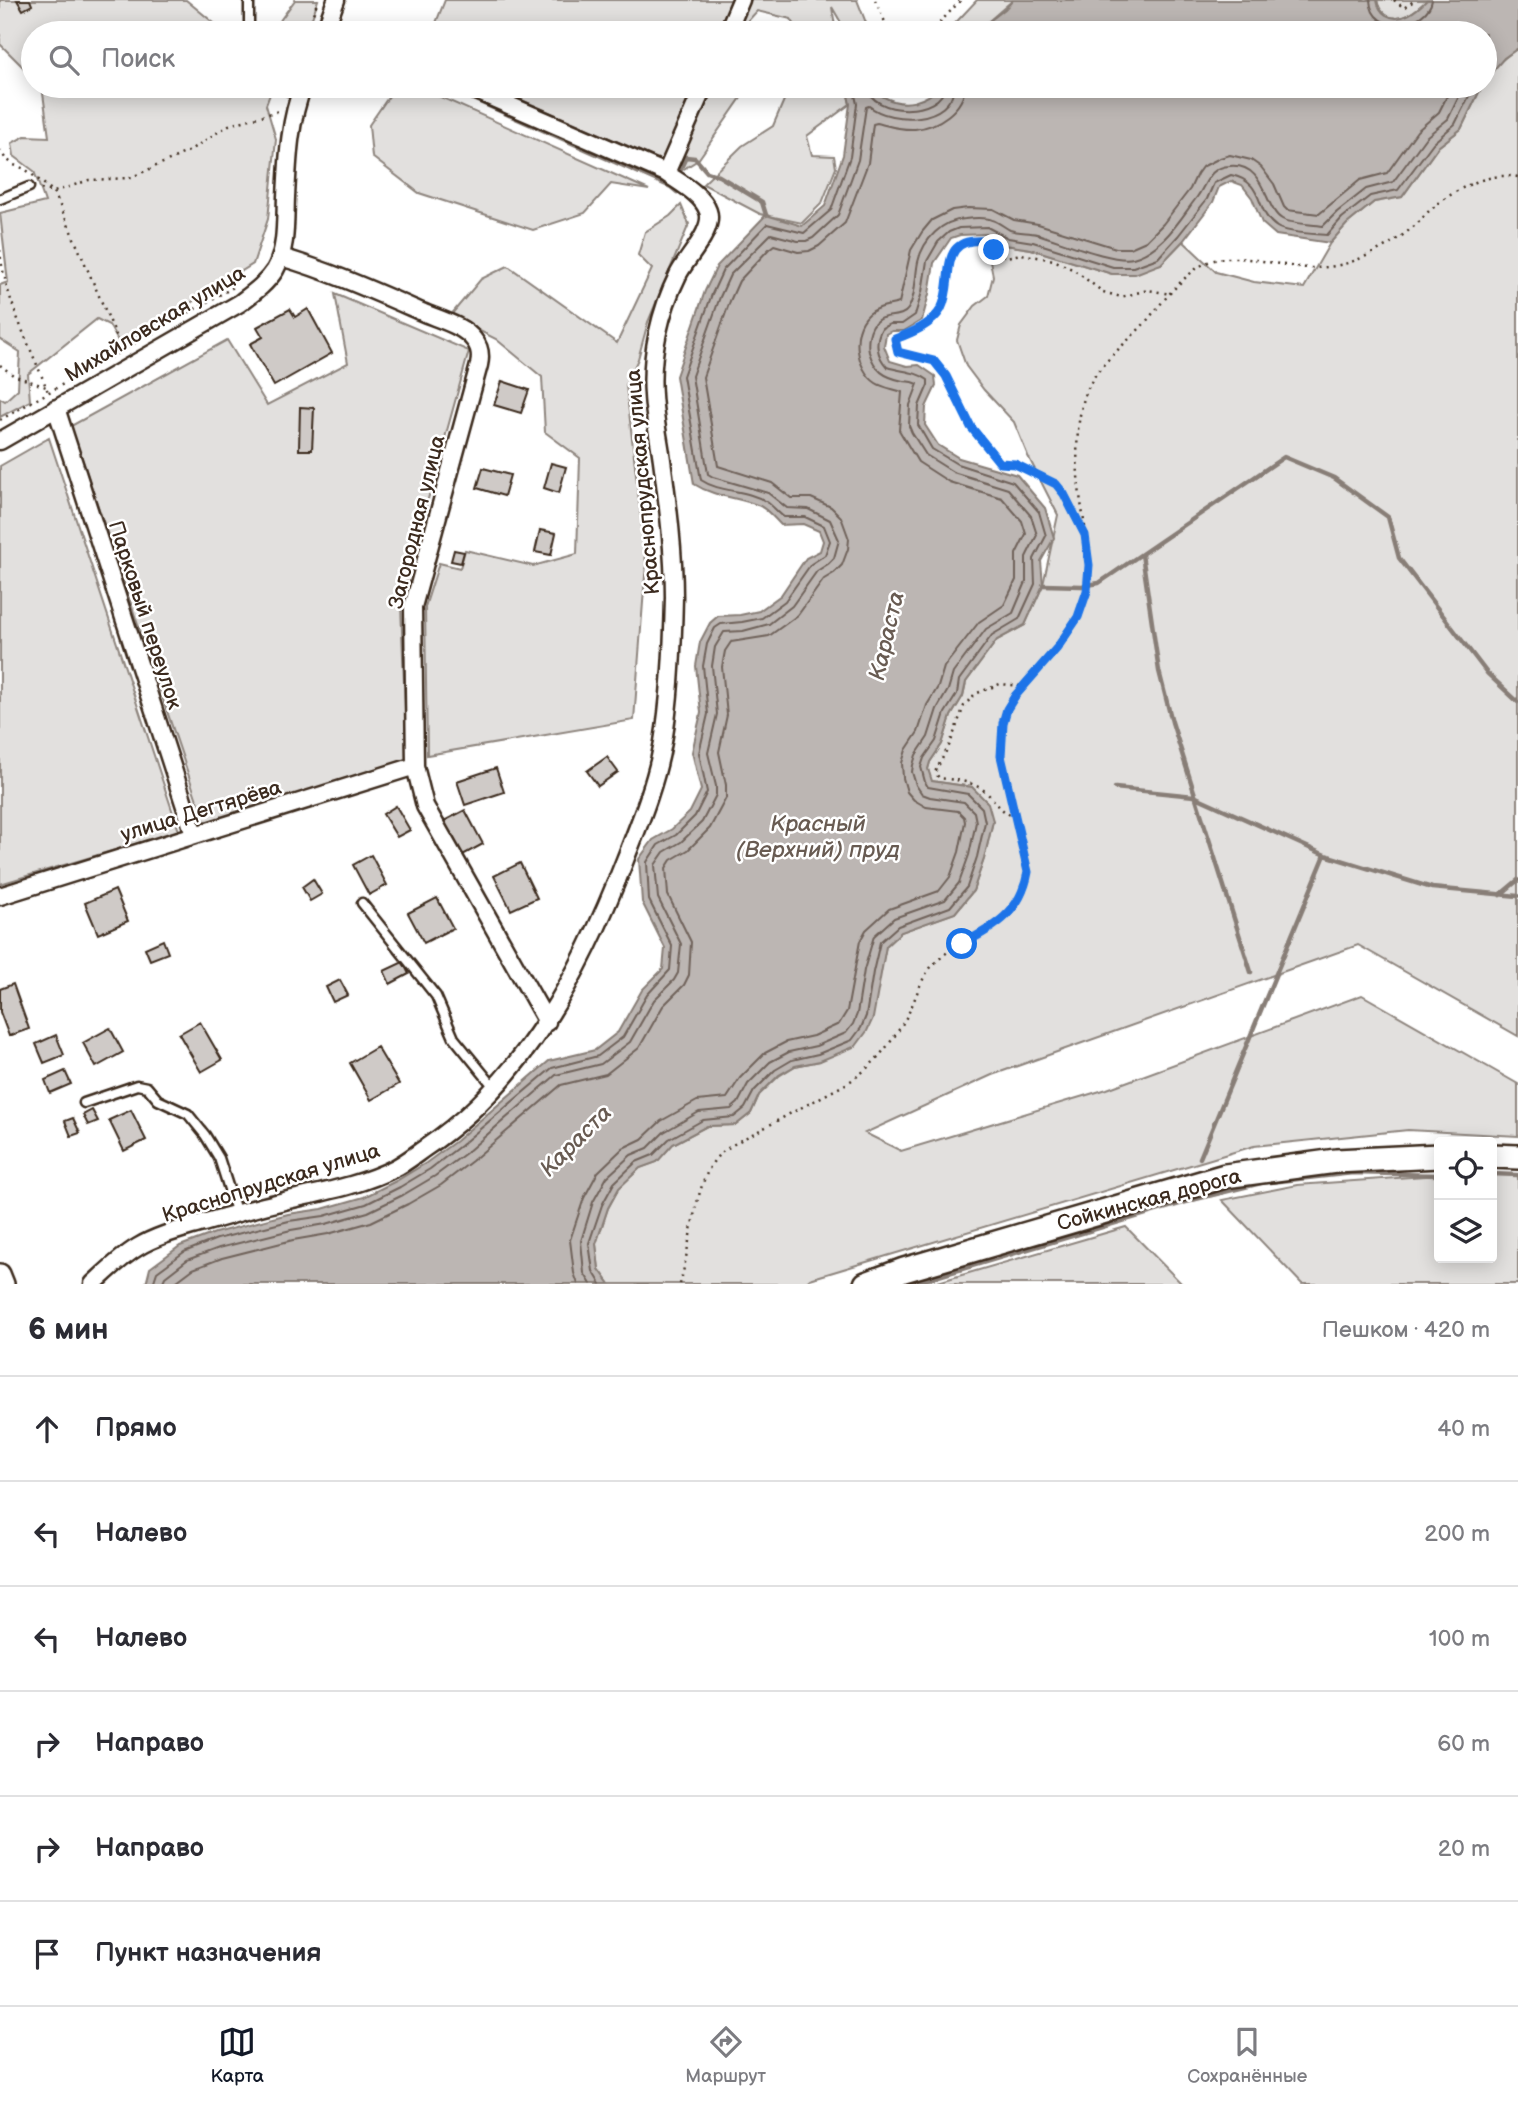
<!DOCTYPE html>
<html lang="ru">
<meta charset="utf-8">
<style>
body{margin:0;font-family:"Balsamiq Sans",sans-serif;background:#f2f2f3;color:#2b2b33}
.controls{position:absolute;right:21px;bottom:21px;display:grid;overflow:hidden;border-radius:7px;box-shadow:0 4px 18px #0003}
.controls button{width:63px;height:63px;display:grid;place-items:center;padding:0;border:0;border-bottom:2px solid #e1e1e2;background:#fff;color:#2b2b33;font:35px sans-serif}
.stop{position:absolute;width:21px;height:21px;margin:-16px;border:5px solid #1a73e8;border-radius:50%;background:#fff}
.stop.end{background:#1a73e8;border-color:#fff;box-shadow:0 2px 7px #0008}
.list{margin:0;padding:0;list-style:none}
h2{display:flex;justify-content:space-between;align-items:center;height:91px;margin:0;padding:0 28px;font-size:30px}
h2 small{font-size:23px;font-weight:400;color:#7c7c81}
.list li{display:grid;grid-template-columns:46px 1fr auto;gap:21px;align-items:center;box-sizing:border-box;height:105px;padding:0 28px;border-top:2px solid #e1e1e2}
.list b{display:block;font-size:26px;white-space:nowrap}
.list em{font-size:23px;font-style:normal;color:#7c7c81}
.icon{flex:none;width:38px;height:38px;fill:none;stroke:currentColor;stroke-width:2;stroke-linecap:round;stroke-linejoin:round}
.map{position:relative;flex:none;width:1518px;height:1284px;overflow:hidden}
.search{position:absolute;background:#fff;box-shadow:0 4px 18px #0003;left:21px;right:21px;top:21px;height:77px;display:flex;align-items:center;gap:18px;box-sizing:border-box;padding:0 24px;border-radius:38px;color:#7c7c81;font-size:26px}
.sheet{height:721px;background:#fff}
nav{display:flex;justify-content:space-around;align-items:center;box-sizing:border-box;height:98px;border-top:2px solid #e1e1e2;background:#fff;font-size:19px;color:#7c7c81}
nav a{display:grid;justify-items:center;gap:4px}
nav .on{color:#111827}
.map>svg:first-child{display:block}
.green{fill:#e2e0de;stroke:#8e857e;stroke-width:2}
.water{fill:#bcb6b3;stroke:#887e77;stroke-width:2}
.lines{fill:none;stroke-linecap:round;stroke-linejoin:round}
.shore{stroke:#6f625a;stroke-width:2}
.stream{stroke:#887e77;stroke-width:4.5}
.building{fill:#cfcac7;stroke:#3b2a1e;stroke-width:2}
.service-casing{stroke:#3b2a1e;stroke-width:13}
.minor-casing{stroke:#3b2a1e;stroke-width:21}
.tertiary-casing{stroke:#3b2a1e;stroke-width:24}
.secondary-casing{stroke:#3b2a1e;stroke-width:28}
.path{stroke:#3b2a1e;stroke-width:2.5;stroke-dasharray:2 5;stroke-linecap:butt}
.service{stroke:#fff;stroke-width:8}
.minor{stroke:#fff;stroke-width:16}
.tertiary{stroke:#fff;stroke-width:19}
.secondary{stroke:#fff;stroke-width:23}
.route{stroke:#1a73e8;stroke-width:9}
.labels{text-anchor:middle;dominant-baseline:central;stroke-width:5;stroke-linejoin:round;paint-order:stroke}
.street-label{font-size:21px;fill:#3b2a1e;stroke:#fff}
.water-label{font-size:23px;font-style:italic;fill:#685b52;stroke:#fff}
</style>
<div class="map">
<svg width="1518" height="1284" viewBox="0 0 1518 1284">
<rect width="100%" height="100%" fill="#fff"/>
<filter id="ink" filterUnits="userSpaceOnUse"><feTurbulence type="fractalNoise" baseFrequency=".0143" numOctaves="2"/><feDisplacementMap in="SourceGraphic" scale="14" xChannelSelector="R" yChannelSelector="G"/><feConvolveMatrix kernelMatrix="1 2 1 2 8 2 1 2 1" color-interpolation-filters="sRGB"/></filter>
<g filter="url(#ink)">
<path class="green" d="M0,0H186L226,33H33V77L0,44Z
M295,0H318L307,33H271Z
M445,0H857L870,33H847L832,7L836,33H800L791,19L757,11L737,33H432Z
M977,0H1013L975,33H946Z
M1377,0H1427C1417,10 1401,24 1386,15C1380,11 1378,7 1377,0Z
M1518,48V1036L1358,945L992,1075L865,1133L901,1151L1107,1089L1362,995L1518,1084V1136L1408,1130L1254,1146L810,1279L805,1284H610L599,1269L596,1244L608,1208L619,1188L640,1168L657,1162L673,1144L707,1126L736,1125L751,1113L759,1095L779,1076L795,1066L820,1061L880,973L886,946L901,932L955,913L973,891L984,859L993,821L972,787L931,781L928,769L930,762L942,744L951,716L963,696L966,682L997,640L1025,625L1043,585L1058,515L1028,456L1014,422L984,390L966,366L957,340L961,325L975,306L988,296L993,276L990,261L1005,245L1031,249L1112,274L1161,264L1183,241L1216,272L1254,282L1304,288L1330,243L1347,224L1374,202L1402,197L1438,147L1461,129L1482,86H1485C1486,70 1506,57 1518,48Z
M42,86H273L266,105L276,139L268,219L253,264L121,346L109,325L97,319L28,374L30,401L0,417V398L5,401L18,389L20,352L0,339V285L8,282L0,213L45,202L34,171L14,156L12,143L25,136L49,137Z
M396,86H416L649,190L611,184L585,213L533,230L419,193L372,157L369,125Z
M488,86H740L743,95L698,160L682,170Z
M790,86H846L850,104L807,136L812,155L834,156L836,168L822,203L802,223L760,214L703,184L742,146L773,126Z
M681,205L689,224L648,322L638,359L626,385L646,563L634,720L427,755L425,607L439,563L460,568L465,550L533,566L577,554L580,458L545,432L542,377L496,339L450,316L481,279L508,266L617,343L652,269L638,255L645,232L670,216Z
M335,294L469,351L412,557L401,605L407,761L205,824L71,426L227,340L267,405L348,363Z
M49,438L179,831L0,884V466Z
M1492,1174H1518V1284H1302L1222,1200L1297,1185L1439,1175V1258H1492Z
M1126,1227L1182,1284H931Z"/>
<path class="water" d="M1013,0H1377C1378,7 1380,11 1386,15C1401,24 1417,10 1427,0H1518V48L1504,58L1485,80V33H974L1005,9Z
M846,86H871C875,89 879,95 884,97C904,108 926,102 940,86H1482L1461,129L1438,147L1402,197L1374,202L1347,224L1330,243L1276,235L1262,223L1252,198L1242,185L1231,181L1219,187L1213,202L1183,241L1161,264L1135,274H1112L1031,249L1005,245L986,234L960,235L951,238L934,263L929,294L922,320L904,331H892L886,334L884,346L890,361L907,366L919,365L935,376L936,386L926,407L925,425L938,445L959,458L1017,475L1045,508L1054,538L1041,561L1043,585L1025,625L997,640L966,682L963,696L951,716L942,744L930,762L928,769L932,781L972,787L988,803L993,821L984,859L973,891L955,913L901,932L886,946L873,1018L867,1031L856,1046L820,1061L795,1066L779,1075L759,1095L751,1113L736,1125L707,1126L673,1144L657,1162L640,1168L619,1188L608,1208L596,1244L599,1269L610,1284H146L150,1268L180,1246L215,1233L288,1214L322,1209L364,1197L396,1181L426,1163L456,1141L549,1061L595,1050L618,1032L642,990L663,969L665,948L642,902L639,859L653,840L672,829L690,812L701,790L692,752L701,713L696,666L700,642L710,623L718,616L740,615L759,611L781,595L806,558L820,551L823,541L819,531L803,524L781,525C775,519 768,510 760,506C738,497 714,497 694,484L676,376L705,291L717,266L766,215L802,226L825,206L843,155L850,104Z"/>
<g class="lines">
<path class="shore" d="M1370,0C1372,38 1428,26 1432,0
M867,86C871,117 942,117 945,86
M153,1284L157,1272L184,1252L217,1239L289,1221L324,1216L366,1204L400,1187L430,1169L460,1146L552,1068L598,1056L623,1037L647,995L670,970L672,946L649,900L647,862L658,845L676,835L695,816L707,792L699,753L708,714L703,666L707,644L715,628L721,624L742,622L762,618L785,601L811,564L825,555L830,541L824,526L805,517H784C778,513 773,506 767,502C747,489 720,493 701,480L683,376L712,294L723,270L767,224L804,233L831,210L850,157L857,104L853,86
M162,1284L165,1277L187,1260L219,1248L291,1230L326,1224L368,1212L403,1195L435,1176L466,1153L556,1075L601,1064L630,1042L654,1000L674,980L678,973L681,944L658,898L655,865L664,852L681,842L702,822L716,795V786L708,753L717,714L712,666L715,647L724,632L743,631L769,624L792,606L817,571L828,564L834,558L839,540L830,520L808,509L787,508L768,493L713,477L708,474L692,376L720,297L730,275L771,234L798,241H806L813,238L838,215L858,160L866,107L869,106C892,125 952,123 954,86
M173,1284L193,1269L222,1258L293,1240L328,1234L371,1222L408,1204L441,1185L472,1161L561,1085L606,1074L639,1048L663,1006L684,985L689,975L691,942L668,895L666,868L671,860L688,850L710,828L726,798V785L719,752L727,715L722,667L725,651L731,642L769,636L798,615L824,579L834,573L842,565L848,549L849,539L841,517L831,507L811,498H791L772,483L718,466L703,377L730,301L739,281L769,249L774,245L798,252L809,251L819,246L845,223L868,163L873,124L877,123C889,126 901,130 915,129C937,127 964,110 965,86
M578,1284L574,1273L570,1240L584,1198L598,1172L623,1148L642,1139L661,1121L697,1101L727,1098L740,1078L765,1053L786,1042L813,1036L839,1024L847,1011L860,941L866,930L889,909L939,891L950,877L959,852L965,822L964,817L958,811L926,807L914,800L907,792L903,778L902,763L906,750L918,732L927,705L938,687L944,667L979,622L1004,605L1016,580V554L1026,534L1022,521L1002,498L949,482L918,462L899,430L902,392C894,389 884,388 876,383C856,370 850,331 869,314C878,306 889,306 899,303L911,250L922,232L932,220L952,210L968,208L993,209L1014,220L1038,224L1116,248H1130L1146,241L1163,224L1190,189L1197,174L1202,167L1220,158L1230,155L1251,160L1261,167L1274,184L1284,207L1287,210L1319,214L1360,180L1387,173L1417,131L1439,112L1452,86
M591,1284L584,1273L581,1241L593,1202L607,1177L631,1155L648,1148L664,1132L699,1112L731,1109L738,1103L748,1084L770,1062L789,1052L816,1046L846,1033L853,1024L857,1014L864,970L874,936L894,918L945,900L959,883L969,855L976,822L974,812L964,802L930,797L922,794L916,785L912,772L913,765L916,755L928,737L937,709L948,690L953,673L986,629L1013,613L1026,582V557L1037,535L1031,516L1008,489L953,472L926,455L912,433L909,426L910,405L918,384C912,381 909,382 903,381C884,377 875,371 869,352C868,347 868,342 869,336C875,306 899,323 908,309C916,296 915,276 918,262C923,239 943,220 965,219C973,218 984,217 992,220C999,222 1004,227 1010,230C1019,233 1028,232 1037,234C1059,240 1113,263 1133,258C1163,250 1180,219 1197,197C1207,184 1208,167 1230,166C1266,163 1264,209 1282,219C1290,224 1313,224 1323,226L1337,212L1366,189L1393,182L1426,137L1448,119L1464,86
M601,1284L593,1271L589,1243L602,1205L614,1183L636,1162L653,1155L669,1139L703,1120L734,1117L745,1108L754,1091L775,1070L792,1060L818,1054L852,1040L861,1028L866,1016L873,972L880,942L898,926L950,907L967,887L977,857L985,822L982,808L968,794L928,787L925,782L921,767L924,758L936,741L945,713L957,694L959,680L992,635L1019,619L1035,584L1034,559L1046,536L1039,512L1013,482L957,464L932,449L918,425L919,406L928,385V380C916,371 902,372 887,367C877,356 874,342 882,328L890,324H902L915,315L922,292L927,261L938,242L949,232L959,228L987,227L1008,238L1033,242L1113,267H1133L1158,258L1178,236L1207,199L1214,183L1231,175C1266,182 1254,212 1277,227C1286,233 1315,234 1327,235L1342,218L1370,196L1398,190L1433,143L1455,124L1474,86"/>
<path class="stream" d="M358,30L366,33
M444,86L671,187L677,192
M486,86L662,162
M680,170L686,157L695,158L707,172L719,176L762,202L766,215
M1142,554L1159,671L1172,722L1251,972
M1043,585L1082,586L1099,583L1284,457L1334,478L1388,517L1399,558L1487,673L1518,702
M1115,788L1194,796L1325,855L1432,888L1518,896
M1500,895L1518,880
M1200,1158L1325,855
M1492,1174L1518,1175
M912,1284L1196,1199L1261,1183L1353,1173L1439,1175"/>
</g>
<path class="building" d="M17,0H30L32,5L23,10Z
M290,309L295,317L308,309L332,353L274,386L250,344L263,337L257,327Z
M502,381L529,390L521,413L494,405Z
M300,407L314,408L312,450H299Z
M551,463L566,467L559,493L544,488Z
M483,468L510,475L504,496L477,488Z
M540,530L556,533L551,555L535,552Z
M454,550L464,552L461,563L451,561Z
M607,757L618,772L598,786L587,771Z
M496,768L504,792L465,805L457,781Z
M396,806L410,830L397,837L383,814Z
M465,810L483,844L461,856L442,822Z
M371,855L387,885L369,895L353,865Z
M520,863L537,898L511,910L494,876Z
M313,879L322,894L310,901L302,887Z
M115,890L128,921L98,934L85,903Z
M437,898L453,928L424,943L408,913Z
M163,940L168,953L150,960L145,948Z
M403,962L409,974L390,984L384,971Z
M340,980L348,995L333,1002L326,987Z
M13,984L29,1029L9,1036L0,1012V989Z
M200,1022L222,1060L201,1072L179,1034Z
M110,1028L123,1052L96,1067L83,1043Z
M56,1035L64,1055L44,1063L36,1044Z
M377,1047L399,1084L371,1100L350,1063Z
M65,1071L71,1084L50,1093L45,1080Z
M92,1110L98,1121L88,1125L83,1115Z
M131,1110L146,1140L124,1151L109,1120Z
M73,1118L80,1133L71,1136L65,1121Z"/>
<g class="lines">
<g class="service-casing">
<path id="service" d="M249,0V30L251,33
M283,86L286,89L299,97
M0,199L29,187
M362,903L436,996L454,1038L494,1087
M84,1103L137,1085L147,1087L158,1100L188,1114L205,1135L219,1158L237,1214"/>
</g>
<g class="minor-casing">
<path id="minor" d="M327,26L344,33
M324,33L336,0
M727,33L741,0
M465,86L666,173
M281,257C329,271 376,292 422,312C438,319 463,325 474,340C480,347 481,356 479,365L413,607L415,766L425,806L547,1022
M56,408L194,834
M0,441L240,303C253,293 266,284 275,270C287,249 285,220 286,197C288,159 289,122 303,86
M0,896L415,766
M93,1284C107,1271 121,1257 138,1247C156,1236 179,1230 199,1224C225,1217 250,1209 276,1203C316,1193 358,1187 395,1168C405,1163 415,1155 425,1148C525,1081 583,969 625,860C640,822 656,783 663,742C671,695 673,645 674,597C674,552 668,505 662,460C659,438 654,416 653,395C650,355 660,311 678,275C686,258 715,230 708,211C702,194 680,183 666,173L704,86"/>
</g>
<g class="tertiary-casing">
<path id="tertiary" d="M0,1274L4,1284"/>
</g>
<g class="secondary-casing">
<path id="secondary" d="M1492,1156L1518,1157
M866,1284L904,1270L1225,1176L1336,1161L1439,1156"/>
</g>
<path class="path" d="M875,0L890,33
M1394,0L1404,8L1415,0
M306,33L318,0
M930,33L961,0
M0,150L5,158L14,165L25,169L54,192L122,349
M41,189L54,192L89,180L130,178L187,152L229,125L279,111
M0,250C4,298 31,347 48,392
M0,365L13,375L46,387
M0,420L237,285
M1084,532C1077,519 1071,505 1063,493C1050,475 1021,465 1000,463L971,427L946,376L934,361L898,353L895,339C911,333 932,325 941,309C956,280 935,236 986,241L994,250L1006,257L1021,254L1054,260L1074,270L1103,292L1121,297L1148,290L1170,294
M1016,818C999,810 999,805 987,793C974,781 956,780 939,778L935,772L950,744L964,706L975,694L1000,684L1021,686
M680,1284C690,1250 694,1183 717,1157C729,1145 747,1137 762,1129C779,1120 796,1110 814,1101C828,1093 842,1087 855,1078C877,1062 897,1036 909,1012C917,996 920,979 933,965C968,928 1016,934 1028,872C1024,854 1020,834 1016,816C1007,782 991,741 1008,707C1015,692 1029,678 1040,666C1059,644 1082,620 1087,591C1094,553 1080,513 1078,475C1076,441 1076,397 1100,369C1113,353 1130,339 1144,324C1161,304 1177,282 1199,267C1229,246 1278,268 1312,268C1327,268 1345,265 1359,259C1377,252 1398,240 1413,227C1419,223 1423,217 1428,212C1452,191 1486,171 1518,177"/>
<use href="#service" class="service"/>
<use href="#minor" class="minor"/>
<use href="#tertiary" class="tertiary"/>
<use href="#secondary" class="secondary"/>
</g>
</g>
<g class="lines" filter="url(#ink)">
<path class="route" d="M962,944C995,927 1021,912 1028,872L1001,756L1003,723L1007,709L1015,696L1057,648L1078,617L1087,591L1089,565L1085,535L1064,494L1056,484L1015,464L1000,463L971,427L946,376L934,361L898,352L895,339C911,333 932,325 941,309C956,280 935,236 986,241L994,250"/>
</g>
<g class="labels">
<g class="street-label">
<text transform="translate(155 324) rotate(-31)">Михайловская улица</text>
<text transform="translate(643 482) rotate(-95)">Краснопрудская улица</text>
<text transform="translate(417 522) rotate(-76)">Загородная улица</text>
<text transform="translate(145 615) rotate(72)">Парковый переулок</text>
<text transform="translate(201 811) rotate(-17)">улица Дегтярёва</text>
<text transform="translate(271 1183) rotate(-17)">Краснопрудская улица</text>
<text transform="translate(1149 1200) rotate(-15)">Сойкинская дорога</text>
</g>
<g class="water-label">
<text transform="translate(887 636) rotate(-77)">Караста</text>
<text x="818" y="824">Красный<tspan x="818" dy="26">(Верхний) пруд</tspan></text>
<text transform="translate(576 1141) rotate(-45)">Караста</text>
</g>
</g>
</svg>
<div class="controls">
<button><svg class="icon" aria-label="locate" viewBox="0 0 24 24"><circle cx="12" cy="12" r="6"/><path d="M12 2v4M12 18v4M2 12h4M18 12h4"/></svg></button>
<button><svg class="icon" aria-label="layers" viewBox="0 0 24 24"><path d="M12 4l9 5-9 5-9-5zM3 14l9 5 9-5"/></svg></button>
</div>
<div class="stop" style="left:962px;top:944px"></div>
<div class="stop end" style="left:994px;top:250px"></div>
<div class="search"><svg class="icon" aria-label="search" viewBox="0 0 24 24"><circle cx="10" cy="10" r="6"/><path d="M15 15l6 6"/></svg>Поиск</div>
</div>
<section class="sheet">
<h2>6 мин<small>Пешком · 420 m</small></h2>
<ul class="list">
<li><svg class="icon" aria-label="ahead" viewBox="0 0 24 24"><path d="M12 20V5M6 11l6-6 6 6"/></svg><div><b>Прямо</b></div><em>40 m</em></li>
<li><svg class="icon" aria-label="left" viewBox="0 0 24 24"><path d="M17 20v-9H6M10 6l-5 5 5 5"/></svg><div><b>Налево</b></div><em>200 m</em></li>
<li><svg class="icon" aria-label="left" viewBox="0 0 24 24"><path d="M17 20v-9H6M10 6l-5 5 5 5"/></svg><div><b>Налево</b></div><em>100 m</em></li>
<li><svg class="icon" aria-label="right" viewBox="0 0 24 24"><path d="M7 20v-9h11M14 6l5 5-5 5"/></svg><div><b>Направо</b></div><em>60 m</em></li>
<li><svg class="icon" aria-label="right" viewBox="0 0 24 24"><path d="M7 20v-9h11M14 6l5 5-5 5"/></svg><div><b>Направо</b></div><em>20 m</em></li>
<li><svg class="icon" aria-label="arrive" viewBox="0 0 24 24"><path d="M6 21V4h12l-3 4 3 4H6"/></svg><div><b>Пункт назначения</b></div></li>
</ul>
</section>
<nav>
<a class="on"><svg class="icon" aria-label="map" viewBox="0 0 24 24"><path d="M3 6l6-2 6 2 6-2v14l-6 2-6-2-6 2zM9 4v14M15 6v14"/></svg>Карта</a>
<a><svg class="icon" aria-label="directions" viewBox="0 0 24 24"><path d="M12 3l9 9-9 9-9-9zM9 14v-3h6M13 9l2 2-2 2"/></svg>Маршрут</a>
<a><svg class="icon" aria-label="saved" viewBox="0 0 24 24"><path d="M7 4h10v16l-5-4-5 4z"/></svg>Сохранённые</a>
</nav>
